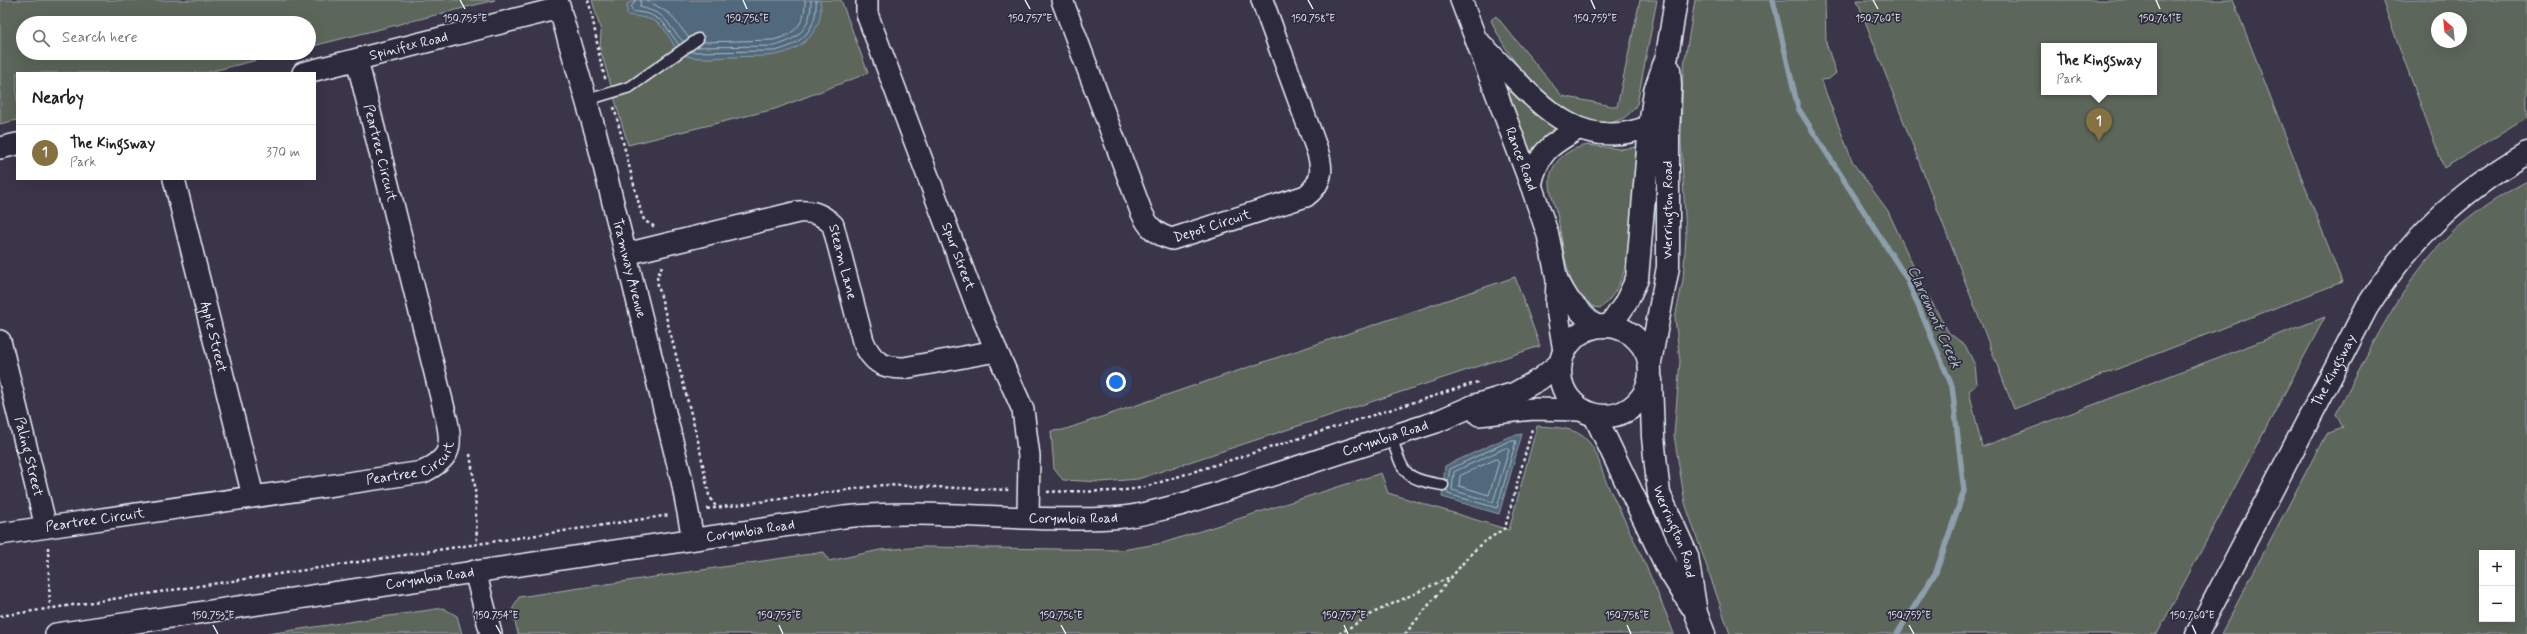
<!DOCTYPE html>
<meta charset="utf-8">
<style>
body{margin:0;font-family:Mynerve,sans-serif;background:#f2f2f2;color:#222}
.controls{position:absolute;right:12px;bottom:12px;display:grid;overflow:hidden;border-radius:0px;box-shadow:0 4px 16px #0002}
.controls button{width:36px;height:36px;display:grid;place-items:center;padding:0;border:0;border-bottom:1px solid #e0e0e0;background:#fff;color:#222;font:20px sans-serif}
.compass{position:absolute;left:2431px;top:12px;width:36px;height:36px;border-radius:50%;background:#fff;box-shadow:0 4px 16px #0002;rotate:333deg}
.you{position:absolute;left:1116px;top:382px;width:14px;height:14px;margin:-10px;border:3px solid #fff;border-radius:50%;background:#1a73e8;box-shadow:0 0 0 6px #1a73e833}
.badge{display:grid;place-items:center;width:26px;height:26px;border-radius:50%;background:#857141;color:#fff;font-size:13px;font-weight:700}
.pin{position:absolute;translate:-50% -33px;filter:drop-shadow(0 1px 2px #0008)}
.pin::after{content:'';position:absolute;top:21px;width:14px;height:12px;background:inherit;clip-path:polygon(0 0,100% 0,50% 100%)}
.popup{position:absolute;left:2041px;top:43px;width:116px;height:52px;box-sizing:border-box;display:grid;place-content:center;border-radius:0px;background:#fff;filter:drop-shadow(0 1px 3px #0005);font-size:13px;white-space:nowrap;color:#767676}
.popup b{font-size:15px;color:#222}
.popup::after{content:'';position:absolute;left:50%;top:100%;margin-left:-8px;border:8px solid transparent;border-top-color:#fff}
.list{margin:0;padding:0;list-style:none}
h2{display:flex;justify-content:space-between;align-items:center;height:52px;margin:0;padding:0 16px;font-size:17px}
h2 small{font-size:13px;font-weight:400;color:#767676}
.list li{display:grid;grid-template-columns:26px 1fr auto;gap:12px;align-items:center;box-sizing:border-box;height:56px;padding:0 16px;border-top:1px solid #e0e0e0}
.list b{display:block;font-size:15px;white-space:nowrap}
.list p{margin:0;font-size:13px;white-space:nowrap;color:#767676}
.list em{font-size:13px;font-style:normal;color:#767676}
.icon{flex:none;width:22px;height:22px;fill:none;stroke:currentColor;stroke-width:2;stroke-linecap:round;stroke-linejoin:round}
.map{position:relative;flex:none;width:2527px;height:634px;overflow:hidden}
.search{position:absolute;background:#fff;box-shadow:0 4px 16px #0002;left:16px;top:16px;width:300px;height:44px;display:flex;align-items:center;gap:10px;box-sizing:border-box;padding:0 14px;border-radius:22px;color:#767676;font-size:15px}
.panel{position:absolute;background:#fff;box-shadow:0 4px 16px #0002;left:16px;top:72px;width:300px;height:108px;border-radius:0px}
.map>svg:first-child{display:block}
.green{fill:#5d665a;stroke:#a2aca9;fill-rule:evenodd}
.water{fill:#51697b;stroke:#8d9fad}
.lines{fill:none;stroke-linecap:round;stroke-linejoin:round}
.shore{stroke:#acbbc6;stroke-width:1}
.stream{stroke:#8d9fad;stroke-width:5.5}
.service-casing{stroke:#e8f1f8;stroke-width:13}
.minor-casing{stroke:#e8f1f8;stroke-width:24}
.tertiary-casing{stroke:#e8f1f8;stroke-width:25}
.secondary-casing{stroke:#e8f1f8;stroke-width:25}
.path{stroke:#e8f1f8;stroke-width:2.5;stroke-dasharray:3 3;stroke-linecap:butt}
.service{stroke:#2f2a3d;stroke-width:10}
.minor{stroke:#2f2a3d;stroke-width:21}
.tertiary{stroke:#2f2a3d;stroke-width:22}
.secondary{stroke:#2f2a3d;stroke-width:22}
.ticks{fill:none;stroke:#e8f1f8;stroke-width:1.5}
.labels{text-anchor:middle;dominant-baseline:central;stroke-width:3.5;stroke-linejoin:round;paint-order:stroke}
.street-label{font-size:14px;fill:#e8f1f8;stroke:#2f2a3d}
.water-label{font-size:15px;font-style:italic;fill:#acbbc6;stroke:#2f2a3d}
.ticks-label{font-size:10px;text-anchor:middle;fill:#e8f1f8;stroke:#2f2a3d;stroke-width:3.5;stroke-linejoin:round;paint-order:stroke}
</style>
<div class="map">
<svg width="2527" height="634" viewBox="0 0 2527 634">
<rect width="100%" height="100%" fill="#3b3549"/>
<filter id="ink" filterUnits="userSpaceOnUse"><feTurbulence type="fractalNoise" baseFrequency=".025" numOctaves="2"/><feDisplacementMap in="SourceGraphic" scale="8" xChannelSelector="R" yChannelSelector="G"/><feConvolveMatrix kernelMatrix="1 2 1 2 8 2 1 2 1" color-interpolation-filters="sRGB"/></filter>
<g filter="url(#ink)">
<path class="green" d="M0,0H495L309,47V23H23V53H285L205,73H17V120L0,124Z
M592,0H841L868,73L775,109L628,145L600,48L601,31Z
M1640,0H1657L1637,104C1629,117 1619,123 1602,122C1553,120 1509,62 1491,20L1496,16L1562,96L1617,107Z
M1695,0H1825L1826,43L1836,73L1829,79L1821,80L1853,163L1888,211L1921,283L1949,333L1965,345L1975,365L1977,384L1969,391L1982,447L2325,317L2157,634H1730L1685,503L1674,435L1680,361L1675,318L1683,280L1686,236L1681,140L1683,71Z
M1857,0H2233L2342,282L2014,409ZM2044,46H2154V92H2044Z
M2382,0H2527V118L2444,168ZM2437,18H2461V42H2437Z
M1513,90L1540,116L1559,130L1533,158L1509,96V93Z
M1588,145L1620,149L1638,147C1635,193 1639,277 1601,308C1567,308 1563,243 1558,218C1555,205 1549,192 1550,179C1552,159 1571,148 1588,145Z
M2527,181V634H2221L2326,434L2343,428L2336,414C2367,355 2402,281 2450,235C2472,213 2500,196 2527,181ZM2482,553H2512V619H2482Z
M1515,277L1540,346L1138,479L1101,482L1063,480L1054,469L1051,431L1063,430Z
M1537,426C1550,427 1570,427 1581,435C1598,446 1600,469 1608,486C1632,535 1655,583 1674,634H518L512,610L519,597L824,552L829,561L880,550L924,547L1122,550L1163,543L1381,473L1388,493L1509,530Z
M443,608L457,616L462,634H267Z"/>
<path class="water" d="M636,0H820C826,28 802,51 775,55C762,57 747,56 733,57C719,57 701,60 687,56C672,51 670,32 659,24C649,17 639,17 627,15V4Z
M1522,434L1499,514L1442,497L1445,466L1508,437Z"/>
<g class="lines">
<path class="shore" d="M636,0L631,7L632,11L649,14L662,21L679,45
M641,0L640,7C673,16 663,23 684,42
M647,0L670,14L689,38
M703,42L773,40C795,35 806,23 805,0
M697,47L774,46C799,40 812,26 811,0
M690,52L775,51C801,45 818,29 816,0
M1506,448L1509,450L1493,502L1452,490L1454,472Z
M1497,459L1499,462L1489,495L1459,486L1460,476Z
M1447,490L1448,494L1497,508L1516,441H1509L1450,469L1448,481"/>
<path class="stream" d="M1773,0L1798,108L1907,279L1952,386L1964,491L1936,572L1897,634"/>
<g class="service-casing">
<path id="service" d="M587,100L630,87L698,39
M1391,436C1404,474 1402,478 1443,485"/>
</g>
<g class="minor-casing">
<g id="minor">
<path id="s1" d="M557,0L596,134L682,481L693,539"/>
<path id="s2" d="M867,0V14L977,307L1023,410L1029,456L1028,517"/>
<path id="s3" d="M1062,0L1141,211C1148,227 1155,234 1172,239L1306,196C1324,182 1323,167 1316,147L1262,0"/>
<path id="s4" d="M1461,0L1531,185L1548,235L1557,280L1556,303L1564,351"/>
<path d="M1481,44C1531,93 1572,157 1650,126"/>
<path id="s5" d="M303,73L560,8"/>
<path d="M0,148L17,144"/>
<path id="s6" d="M174,179L253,496"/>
<path d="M1531,185C1538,152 1550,145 1578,129"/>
<path id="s7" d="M626,254L798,212C813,211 822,214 833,225L863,341C872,362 882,368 904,368L996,351"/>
<path d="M1557,280L1569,300L1595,326"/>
<path id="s8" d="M0,341L46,527"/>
<path d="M1479,415L1533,409L1581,410"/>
<path id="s9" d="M0,534L423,472C449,459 453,449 447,421L357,60"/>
<path d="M475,571L491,634"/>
<path id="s10" d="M56,634L844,517C933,508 1023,523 1111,518C1136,517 1159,510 1183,504L1436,422L1475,405L1515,393L1540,379L1560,363"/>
</g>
</g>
<g class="tertiary-casing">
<g id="tertiary">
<path id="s11" d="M2197,634L2367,307C2410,239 2458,193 2527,153"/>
</g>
</g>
<g class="secondary-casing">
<g id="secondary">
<circle cx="1605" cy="371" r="45"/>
<path d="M1610,326L1625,304L1637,279L1650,126L1655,91L1667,56L1676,0"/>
<path d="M1650,362L1668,267V136L1670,86L1669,69"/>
<path id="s12" d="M1651,380L1653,437L1659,494L1687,556L1696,613L1704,634"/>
<path d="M1595,416L1667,567L1691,605"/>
</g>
</g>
<path class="path" d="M588,0C596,27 597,54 606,81
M614,107L642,216L645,221L655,227
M662,266L657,277L658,285L699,445L709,495L716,507
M470,454L475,486L477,544
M1047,492C1079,490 1112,494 1145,487L1478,382
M707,509L883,485L1010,490
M48,547L50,608
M0,616L670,515
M1339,634L1375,612L1452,576
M1405,634L1468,557L1480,545L1505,528L1532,429"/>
<use href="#service" class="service"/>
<use href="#minor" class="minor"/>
<use href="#tertiary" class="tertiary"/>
<use href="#secondary" class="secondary"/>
</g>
</g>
<path class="ticks" d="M460,0L465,9M743,0L747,9M1025,0L1030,9M1308,0L1313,9M1591,0L1595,9M1873,0L1878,9M2156,0L2160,9M213,625L218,634M496,625L501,634M779,625L783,634M1061,625L1066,634M1344,625L1348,634M1627,625L1631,634M1909,625L1914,634M2192,625L2196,634"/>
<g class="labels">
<g class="street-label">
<text stroke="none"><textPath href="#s5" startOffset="109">Spinifex Road</textPath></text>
<text transform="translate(380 153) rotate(76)">Peartree Circuit</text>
<text stroke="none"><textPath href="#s4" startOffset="170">Rance Road</textPath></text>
<text transform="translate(1668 210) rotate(-90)">Werrington Road</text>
<text stroke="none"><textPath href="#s3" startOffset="311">Depot Circuit</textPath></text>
<text stroke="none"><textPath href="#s2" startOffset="273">Spur Street</textPath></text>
<text stroke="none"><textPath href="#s7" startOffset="254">Steam Lane</textPath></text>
<text stroke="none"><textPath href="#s1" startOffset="278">Tramway Avenue</textPath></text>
<text stroke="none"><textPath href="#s6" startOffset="163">Apple Street</textPath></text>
<text stroke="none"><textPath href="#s11" startOffset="297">The Kingsway</textPath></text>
<text stroke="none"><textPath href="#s10" startOffset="1350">Corymbia Road</textPath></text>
<text stroke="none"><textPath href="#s8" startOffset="119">Paling Street</textPath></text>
<text stroke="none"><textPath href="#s9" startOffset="420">Peartree Circuit</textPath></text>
<text stroke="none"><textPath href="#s10" startOffset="1026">Corymbia Road</textPath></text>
<text stroke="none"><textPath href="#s9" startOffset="96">Peartree Circuit</textPath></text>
<text stroke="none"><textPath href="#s10" startOffset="702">Corymbia Road</textPath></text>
<text stroke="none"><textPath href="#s12" startOffset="155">Werrington Road</textPath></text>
<text stroke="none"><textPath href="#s10" startOffset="378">Corymbia Road</textPath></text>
</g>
<g class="water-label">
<text transform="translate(1934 317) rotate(66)">Claremont Creek</text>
</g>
</g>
<g class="ticks-label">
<text x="1878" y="22">150.760°E</text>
<text x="465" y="22">150.755°E</text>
<text x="747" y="22">150.756°E</text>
<text x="1030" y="22">150.757°E</text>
<text x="1313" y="22">150.758°E</text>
<text x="1595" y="22">150.759°E</text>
<text x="2160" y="22">150.761°E</text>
<text x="213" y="619">150.753°E</text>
<text x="496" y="619">150.754°E</text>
<text x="779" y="619">150.755°E</text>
<text x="1061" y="619">150.756°E</text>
<text x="1344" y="619">150.757°E</text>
<text x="1627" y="619">150.758°E</text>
<text x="1909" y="619">150.759°E</text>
<text x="2192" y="619">150.760°E</text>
</g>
</svg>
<div class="controls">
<button>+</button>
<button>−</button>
</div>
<svg class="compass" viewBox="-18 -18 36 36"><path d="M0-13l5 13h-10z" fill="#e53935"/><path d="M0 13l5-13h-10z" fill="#767676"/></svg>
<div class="you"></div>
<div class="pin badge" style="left:2099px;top:141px">1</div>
<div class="popup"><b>The Kingsway</b>Park</div>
<div class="search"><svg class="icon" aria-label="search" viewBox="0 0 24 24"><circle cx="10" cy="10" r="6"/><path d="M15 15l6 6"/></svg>Search here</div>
<section class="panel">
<h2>Nearby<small></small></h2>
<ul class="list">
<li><span class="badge">1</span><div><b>The Kingsway</b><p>Park</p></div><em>370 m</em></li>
</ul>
</section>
</div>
